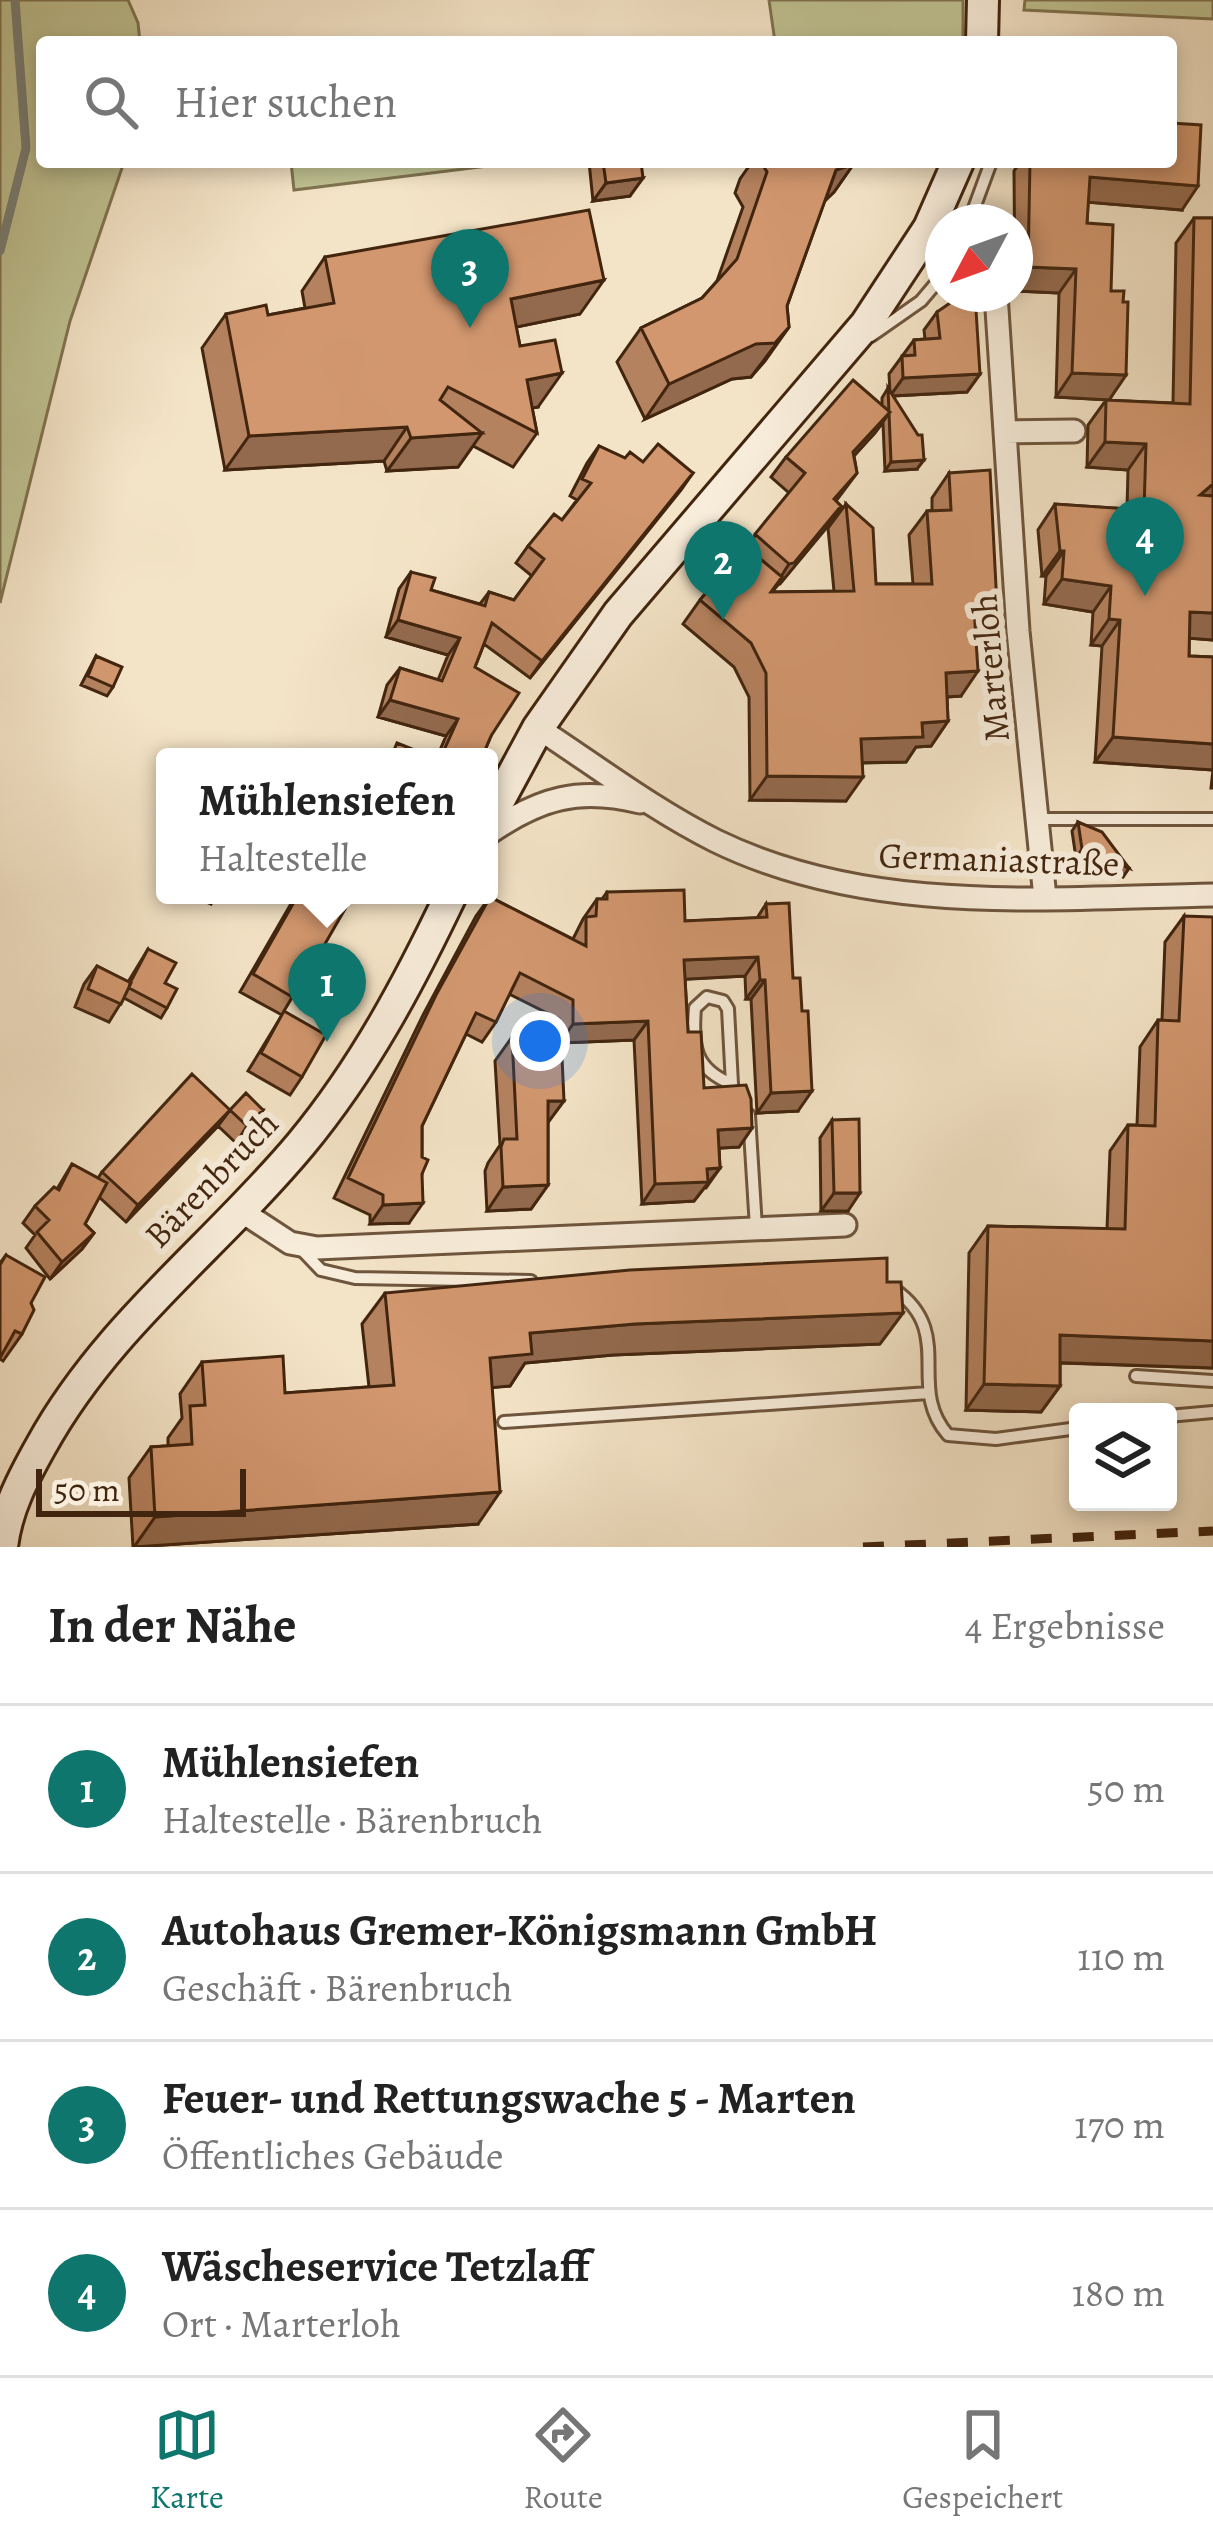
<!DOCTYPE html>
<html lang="de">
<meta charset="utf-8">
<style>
body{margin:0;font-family:Alegreya,serif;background:#f6f6f6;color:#222}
.controls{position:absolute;right:36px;bottom:36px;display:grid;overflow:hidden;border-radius:12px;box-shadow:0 6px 18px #0003}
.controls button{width:108px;height:108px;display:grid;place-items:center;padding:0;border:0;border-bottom:3px solid #e0e0e0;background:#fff;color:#222;font:60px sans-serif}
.compass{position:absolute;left:925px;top:204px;width:108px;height:108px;border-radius:50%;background:#fff;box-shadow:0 6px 18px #0003;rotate:229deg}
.scale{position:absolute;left:36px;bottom:30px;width:210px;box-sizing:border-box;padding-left:12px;border:6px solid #42250f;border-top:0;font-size:33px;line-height:42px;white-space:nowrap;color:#42250f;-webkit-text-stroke:9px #f8eddb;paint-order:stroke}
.you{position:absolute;left:540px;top:1041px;width:42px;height:42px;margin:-30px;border:9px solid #fff;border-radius:50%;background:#1a73e8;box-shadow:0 0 0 18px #1a73e833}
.badge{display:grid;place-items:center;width:78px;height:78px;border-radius:50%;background:#0f766e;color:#fff;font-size:39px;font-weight:700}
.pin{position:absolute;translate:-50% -99px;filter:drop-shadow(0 3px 6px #0008)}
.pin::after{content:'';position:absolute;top:63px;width:42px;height:36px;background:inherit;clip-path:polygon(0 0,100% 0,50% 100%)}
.popup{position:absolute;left:156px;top:748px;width:342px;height:156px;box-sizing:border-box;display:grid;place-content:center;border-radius:12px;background:#fff;filter:drop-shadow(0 3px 9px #0005);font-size:39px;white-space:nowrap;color:#767676}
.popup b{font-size:45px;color:#222}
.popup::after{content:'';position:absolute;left:50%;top:100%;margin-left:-24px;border:24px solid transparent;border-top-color:#fff}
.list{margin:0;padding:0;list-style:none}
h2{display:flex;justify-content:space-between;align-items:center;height:156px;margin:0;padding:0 48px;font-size:51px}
h2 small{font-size:39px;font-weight:400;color:#767676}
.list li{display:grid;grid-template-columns:78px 1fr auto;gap:36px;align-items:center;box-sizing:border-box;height:168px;padding:0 48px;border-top:3px solid #e0e0e0}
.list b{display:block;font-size:45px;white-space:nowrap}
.list p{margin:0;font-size:39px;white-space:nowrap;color:#767676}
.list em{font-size:39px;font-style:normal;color:#767676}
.icon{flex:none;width:66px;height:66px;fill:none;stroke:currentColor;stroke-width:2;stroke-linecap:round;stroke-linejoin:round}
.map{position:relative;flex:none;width:1213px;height:1547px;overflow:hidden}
.search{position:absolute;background:#fff;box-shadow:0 6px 18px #0003;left:36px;right:36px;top:36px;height:132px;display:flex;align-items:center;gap:30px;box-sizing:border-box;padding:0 42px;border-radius:12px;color:#767676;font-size:45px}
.sheet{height:828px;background:#fff}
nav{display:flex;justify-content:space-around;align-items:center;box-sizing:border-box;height:168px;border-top:3px solid #e0e0e0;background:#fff;font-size:33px;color:#767676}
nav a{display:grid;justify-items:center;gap:6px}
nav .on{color:#0f766e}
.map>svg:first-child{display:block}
.green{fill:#c0c292;stroke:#817450;stroke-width:3}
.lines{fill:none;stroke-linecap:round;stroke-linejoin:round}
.stream{stroke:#798077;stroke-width:9}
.service-casing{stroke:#6e553d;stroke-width:16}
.minor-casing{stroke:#6e553d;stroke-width:27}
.secondary-casing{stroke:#42250f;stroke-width:36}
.service{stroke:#f8eddb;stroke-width:10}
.minor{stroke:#f8eddb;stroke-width:21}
.secondary{stroke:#f8eddb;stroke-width:30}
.rail{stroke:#42250f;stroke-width:9;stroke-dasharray:21 21;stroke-linecap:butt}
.wall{fill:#b5825f;stroke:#42250f;stroke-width:3}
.shaded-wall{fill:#936a4e;stroke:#42250f;stroke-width:3}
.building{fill:#d2976f;stroke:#42250f;stroke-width:3}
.labels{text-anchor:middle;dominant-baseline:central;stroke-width:12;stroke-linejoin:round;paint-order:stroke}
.street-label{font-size:36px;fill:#42250f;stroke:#f8eddb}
</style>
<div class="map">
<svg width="1213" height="1547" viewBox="0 0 1213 1547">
<rect width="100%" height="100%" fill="#f4e4c7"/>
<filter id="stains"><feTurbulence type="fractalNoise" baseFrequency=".00167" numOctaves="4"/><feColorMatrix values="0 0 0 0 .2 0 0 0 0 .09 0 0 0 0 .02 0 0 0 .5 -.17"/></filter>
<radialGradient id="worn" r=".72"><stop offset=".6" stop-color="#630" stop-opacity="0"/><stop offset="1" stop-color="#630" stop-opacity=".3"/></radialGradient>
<path class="green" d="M0,0H128L138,23L140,42H42V162H124L70,321L0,603Z
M769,0H963V42H775Z
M1025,0H1213V19L1024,10Z
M291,162H487L488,166L294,190Z"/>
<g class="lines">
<path class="stream" d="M0,251L26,148L15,0"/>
<g class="service-casing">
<path id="service" d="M969,222L991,162
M871,336L921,301L943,275
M697,531L742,570
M1038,819H1213
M707,997L723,1001L728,1009L732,1084C694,1069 692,1046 695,1008Z
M749,1115L756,1228
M301,1249L321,1270L355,1278L531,1281
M894,1289C957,1333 905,1386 948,1435L996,1439L1078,1428
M1136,1376L1213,1381
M1168,1416L1213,1412
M504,1422L929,1393"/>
</g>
<g class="minor-casing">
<path id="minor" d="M996,294L1018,631L1045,898
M1005,432L1074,431
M538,728C596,766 654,810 716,841C870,916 1047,898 1213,895
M489,833C540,798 579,787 640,802
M238,1209L290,1243L317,1248L845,1225"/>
</g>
<g class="secondary-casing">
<path id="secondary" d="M982,42L983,0
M489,819L538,728L618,614L866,324L929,228L958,162
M2,1547C6,1510 23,1478 41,1446C107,1326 215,1247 301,1144C364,1068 409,983 451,895"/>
</g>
<use href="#service" class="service"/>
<use href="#minor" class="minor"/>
<use href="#secondary" class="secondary"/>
<path class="rail" d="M863,1547L1213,1531"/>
</g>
<path class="wall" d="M589,162H641L630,196L593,201Z
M752,162H855L834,192L825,200L787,306L789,327L765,361L751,377L732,379L645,419L617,362L641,328L702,298L717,281L743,207L735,193L740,179Z
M1020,162H1171L1182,210L1088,202L1087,223L1111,291L1126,375L1109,400L1056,397L1059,293L1015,291L1014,171Z
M1194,218H1213V640L1189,638V656L1213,657V788H1211L1213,770L1095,762L1102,646L1091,645L1093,612L1044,604L1046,576H1042L1038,530L1055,504L1127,509L1128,470L1087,467L1088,425L1106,400L1173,403L1176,243Z
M325,257L580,314L516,327L520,346L538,407L532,408L537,433L513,467L473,446L458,467L387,471L384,461L225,470L202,348L226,314L268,315L305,308L302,291Z
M937,312L980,374L967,392L893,396L917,469L885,471L883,423L854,456L857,473L836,501L841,506L827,527L772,592L834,591L828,528L846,504L876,584H913L909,535L927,511L932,510V498L949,473L980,631H975L961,696L947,697L948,721L931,746L916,747L906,762L863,763L846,801L750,800L749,697L734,667L683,624L700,600L746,547L789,493L771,477L786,457L882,405V398L888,388L890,392L889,374L914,340L925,339L924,330Z
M599,446L625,458L693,473L530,678L484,644L475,667L491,736L482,757H437L446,736L378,717L387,685L400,668L438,680L448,655L386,637L399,589L411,572L431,590L480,604L489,592L514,600L532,576L516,563L528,546L562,520L577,500L570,496L587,463Z
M96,656L113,687L107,696L81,685Z
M1078,822L1129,868L1123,877L1076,858L1072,831Z
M607,892L685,921L757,918L766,904L798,1111L757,1113L751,999H746L745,976L685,979L688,1032L704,1088L752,1128L739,1147L719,1148L720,1168L706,1188H704L694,1201L642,1204L634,1040L561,1043L548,1123V1185L531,1209L487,1211L485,1171L488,1163L500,1145L495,1061L512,1037L560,1035L559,1019L509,994L496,1022L482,1042L466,1034L422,1126V1174L409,1223L370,1224V1215L334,1198L423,1015L476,916L490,897L573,939L583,919L597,899H602Z
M191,895H217L211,904Z
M296,895H353L284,1011L302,1077L290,1095L248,1071L282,1015L240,992Z
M1184,916L1213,1368L1060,1363V1386L1041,1412L966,1410L969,1253L988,1226L1107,1229L1110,1151L1128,1125H1137L1140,1047L1158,1020H1162L1165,942Z
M148,949L165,983L167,1008L161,1018L124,998L109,1022L75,1007L84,984L97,966L128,982Z
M230,1110H263L252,1126L236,1143L218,1126L126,1222L99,1197L85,1224L94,1233L82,1249L50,1279L26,1248L35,1235L23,1223L35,1206L57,1189L72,1164L98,1178L102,1172Z
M832,1120L848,1211H821L820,1138Z
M6,1255L31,1303L22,1334L3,1361L0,1359V1263Z
M385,1293L880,1344L613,1355L525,1363L510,1386L492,1387L478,1524L133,1547L129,1478L151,1447L168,1446V1438L182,1418L180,1394L202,1362L285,1393L369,1387L362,1324Z"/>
<path class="shaded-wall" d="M855,162L834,192L825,201L836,170Z
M1090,177L1198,186L1182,210L1073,201Z
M643,178L630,196L593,201L606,183Z
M1028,267L1076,269L1059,293L1015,291V286Z
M604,280L580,314L487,333L511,299Z
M789,327L751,377L732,379L645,419L669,384Z
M562,373L538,407L503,414L527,380Z
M1072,373L1126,375L1109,400L1056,397Z
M980,374L967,392L890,396L903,378Z
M890,412L875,433L838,473L853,452Z
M407,427L384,461L225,470L249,436Z
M482,433L458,467L387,471L411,438Z
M1105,442L1146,444L1128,470L1087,467Z
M924,460L917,469L885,471L891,462Z
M693,473L681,490L530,678L542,661Z
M1213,484V496L1200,495Z
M841,506L827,527L780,584H777L765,602L789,564Z
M1060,551H1064L1046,576H1042Z
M1062,579L1111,586L1093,612L1044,604Z
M997,606L980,631L956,632L974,608Z
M1190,612L1213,613V640L1172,637Z
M1109,619L1120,620L1102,646L1091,645Z
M398,620L460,638L448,655L386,637Z
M978,671L961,696L929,698L946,673Z
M390,700L458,719L446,736L378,717Z
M948,721L931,746L916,747L906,762L844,763L861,739L922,723Z
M1113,737L1213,744V770L1095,762Z
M767,776L863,777L846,801L750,800Z
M1082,849L1129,868L1123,877L1076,858Z
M758,957L745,976L671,980L684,960Z
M760,980H765L751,999H746Z
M648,1021L634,1040L560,1043L573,1024Z
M812,1091L798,1111L757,1113L771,1093Z
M548,1101H564L547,1124Z
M230,1110L218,1126L126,1222L138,1205Z
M263,1110L252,1126L236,1143L247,1126Z
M752,1128L739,1147L704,1149L718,1130Z
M720,1168L694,1201L642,1204L655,1184L707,1169Z
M548,1185L531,1209L487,1211L503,1187Z
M834,1193H860L848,1211H821Z
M423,1203L409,1223L370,1224L383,1205Z
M94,1233L82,1249L50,1279L62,1262Z
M903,1313L880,1344L613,1355L525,1363L510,1386L468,1390L490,1358L530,1333L635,1324Z
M1060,1335L1213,1341V1368L1042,1362Z
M984,1384L1060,1386L1041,1412L966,1410Z
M500,1492L478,1524L134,1547L155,1517Z"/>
<path class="building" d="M1171,123L1201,125L1198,186L1090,177L1087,223L1113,225L1111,291H1124L1123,302H1128L1126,375L1072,373L1076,269L1028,267L1030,162H1171Z
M603,162H641L643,178L606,183Z
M761,162H853L849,166L836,170L787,306L789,327L775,343L756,344L669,384L641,328L702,298L737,259L767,172Z
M589,210L604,280L511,299L520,346L555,340L562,373L527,380L537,433L448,387L440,400L482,433L411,438L407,427L249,436L226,314L266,305L268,315L334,303L325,257Z
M1194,218H1213V484L1200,495L1213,496V613L1190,612L1189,656L1213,657V744L1113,737L1120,620L1109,619L1111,586L1062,579L1064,551H1060L1055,504L1144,510L1146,444L1105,442L1106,400L1190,404Z
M963,294H975L980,374L903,378L902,356L915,355L914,340L940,338L937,312Z
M853,380L890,412L853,452L857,473L834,499L841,506L794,563L789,564L755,534L805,473L786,457Z
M888,388L918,435H922L924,460L891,462Z
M658,444L693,473L542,661L492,623L475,667L519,693L491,736L482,757H441L458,719L390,700L400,668L442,681L460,638L398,620L411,572L435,578L431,590L485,606L489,592L514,600L544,559L528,546L554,514L562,520L591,483L582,479L599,446L625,458L630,452L643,462Z
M990,470L997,606L974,608L978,671L946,673L948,721L922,723L923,737L861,739L863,777L767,776L766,673L751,643L700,600L745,546L782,577L771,592L854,591L846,504L873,528L876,584H932L927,511L951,510L949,473Z
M96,656L122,667L113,687L88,676Z
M397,743L432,757H391Z
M1078,822L1102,832L1129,868L1082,849Z
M684,890L685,921L767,917L766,904L789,903L793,978H800L802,1011H808L812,1091L771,1093L765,980H760L758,957L684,960L688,1032H701L704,1088L746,1085L751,1099L752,1128L718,1130L720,1168L707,1169L708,1182L655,1184L648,1021L573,1024V1000L520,973L496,1022L476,1013L422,1126V1157L428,1160L422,1174L423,1203L383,1205V1195L348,1178L436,995L490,897L586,946V917L596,916L597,899H607V892Z
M298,895H353L294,998L253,974Z
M1184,916L1213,917V1341L1060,1335V1386L984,1384L988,1226L1125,1229L1128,1125L1155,1126L1158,1020L1179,1021Z
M148,949L176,963L165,983L177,989L167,1008L129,988L130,983Z
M97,966L131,983L121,1004L88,989Z
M284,1011L326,1035L302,1077L261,1053Z
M561,1035L564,1101H548V1185L503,1187L501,1147L504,1139H517L512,1037Z
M192,1074L230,1110L138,1205L102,1172Z
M246,1093L263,1110L247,1126L230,1110Z
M859,1119L860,1193H834L832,1120Z
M72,1164L107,1183L85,1224L94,1233L62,1262L37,1232L49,1220L35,1206L54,1187L59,1190Z
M6,1255L45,1277L31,1303L34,1310L22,1334L15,1331L0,1358V1265Z
M887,1258V1282H901L903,1313L635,1324L530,1333L532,1354L490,1358L500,1492L155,1517L151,1447L192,1444L190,1406L205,1405L202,1362L283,1356L285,1393L394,1385L385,1293L630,1270Z"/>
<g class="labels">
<g class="street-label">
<text transform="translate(990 668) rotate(-95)">Marterloh</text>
<text transform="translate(999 859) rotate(2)">Germaniastraße</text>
<text transform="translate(211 1179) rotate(-46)">Bärenbruch</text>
</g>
</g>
<rect width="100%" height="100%" filter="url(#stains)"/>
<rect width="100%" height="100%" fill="url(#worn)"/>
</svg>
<div class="controls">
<button><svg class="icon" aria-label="layers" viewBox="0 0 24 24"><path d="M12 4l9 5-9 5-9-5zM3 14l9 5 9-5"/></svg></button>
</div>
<svg class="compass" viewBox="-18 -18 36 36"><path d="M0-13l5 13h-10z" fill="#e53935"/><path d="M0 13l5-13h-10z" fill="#767676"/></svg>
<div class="scale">50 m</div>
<div class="you"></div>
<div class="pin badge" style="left:327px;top:1042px">1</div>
<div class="popup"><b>Mühlensiefen</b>Haltestelle</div>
<div class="pin badge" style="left:723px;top:620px">2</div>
<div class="pin badge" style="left:470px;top:328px">3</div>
<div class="pin badge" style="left:1145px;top:596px">4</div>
<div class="search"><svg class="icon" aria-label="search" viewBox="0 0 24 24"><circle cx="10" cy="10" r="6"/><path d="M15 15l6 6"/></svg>Hier suchen</div>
</div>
<section class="sheet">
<h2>In der Nähe<small>4 Ergebnisse</small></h2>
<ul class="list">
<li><span class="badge">1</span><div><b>Mühlensiefen</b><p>Haltestelle · Bärenbruch</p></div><em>50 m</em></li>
<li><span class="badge">2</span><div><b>Autohaus Gremer-Königsmann GmbH</b><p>Geschäft · Bärenbruch</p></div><em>110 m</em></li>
<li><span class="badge">3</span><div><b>Feuer- und Rettungswache 5 - Marten</b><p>Öffentliches Gebäude</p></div><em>170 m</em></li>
<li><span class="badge">4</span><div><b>Wäscheservice Tetzlaff</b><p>Ort · Marterloh</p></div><em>180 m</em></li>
</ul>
</section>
<nav>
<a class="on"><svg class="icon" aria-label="map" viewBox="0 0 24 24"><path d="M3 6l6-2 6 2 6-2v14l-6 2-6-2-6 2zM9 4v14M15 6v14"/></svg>Karte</a>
<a><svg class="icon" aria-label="directions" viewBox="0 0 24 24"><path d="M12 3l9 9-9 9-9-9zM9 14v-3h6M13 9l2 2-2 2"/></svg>Route</a>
<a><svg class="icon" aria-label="saved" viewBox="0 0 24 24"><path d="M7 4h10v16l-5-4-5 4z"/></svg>Gespeichert</a>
</nav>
